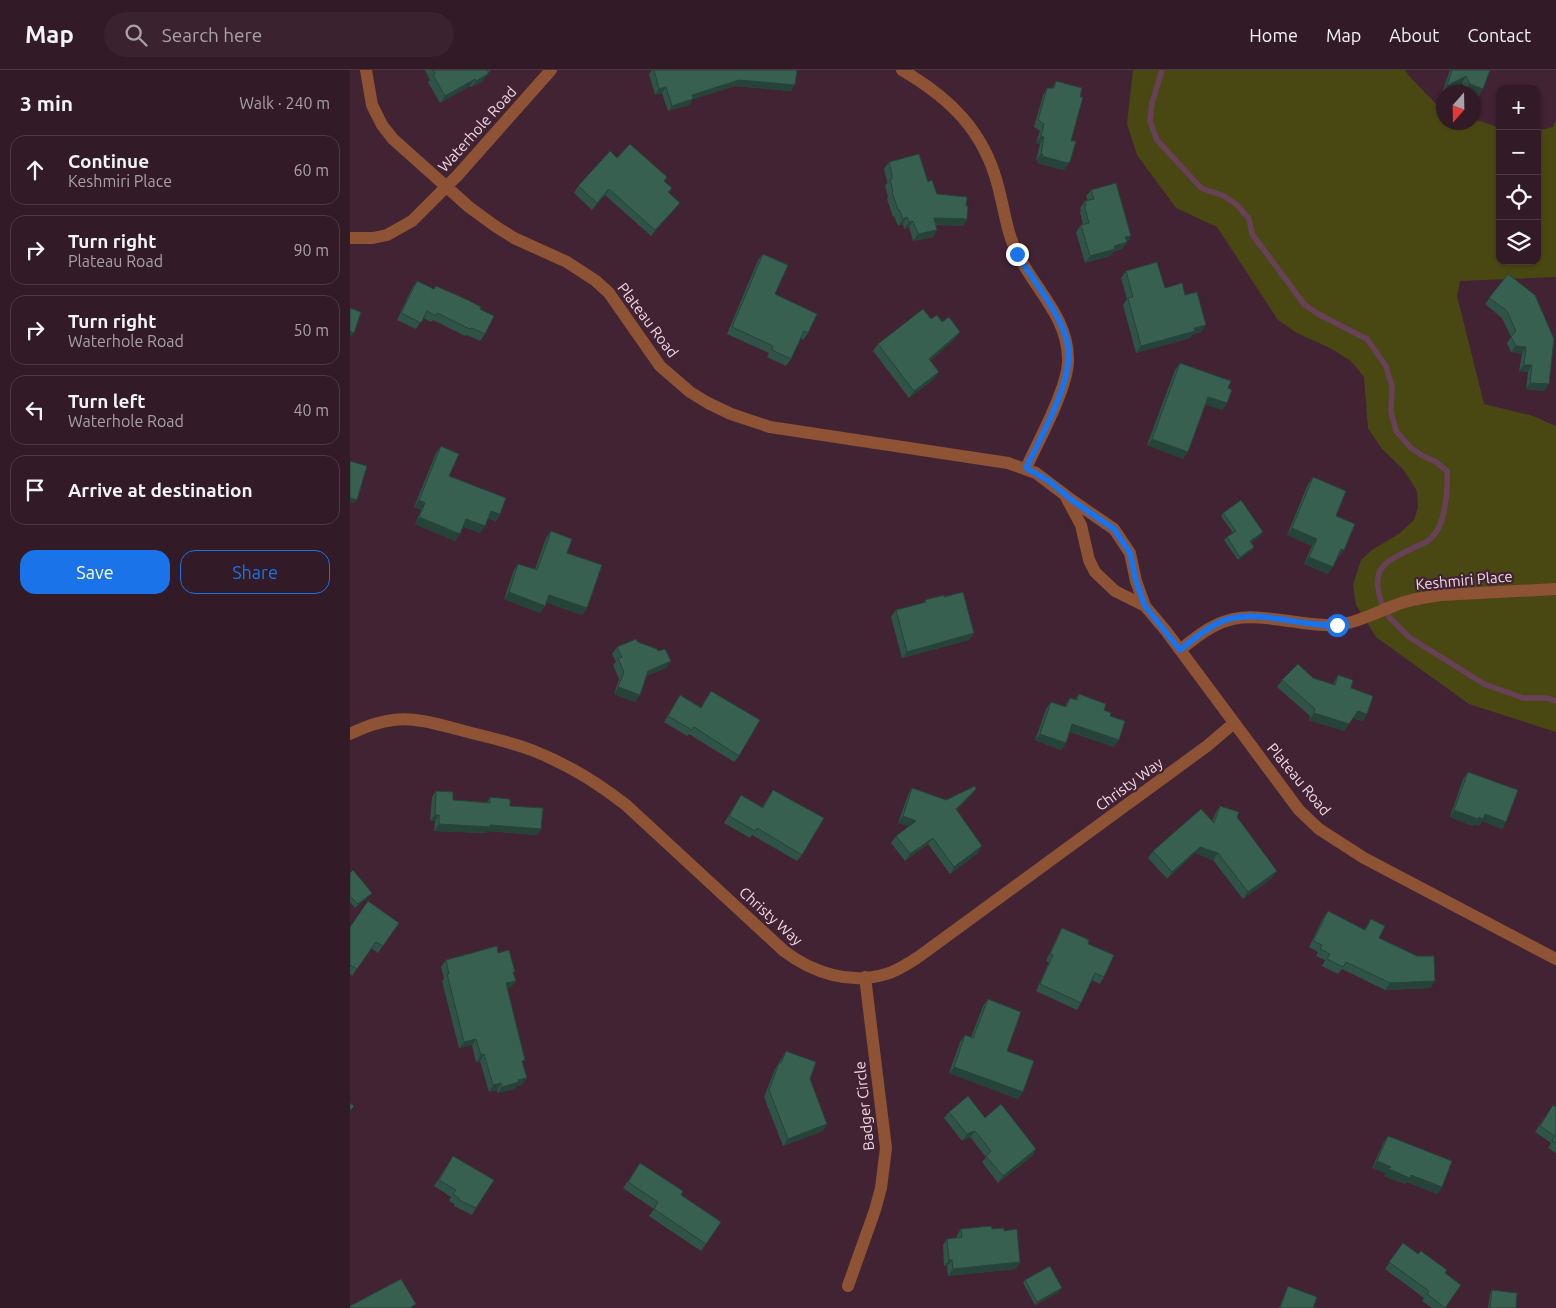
<!DOCTYPE html>
<meta charset="utf-8">
<style>
body{margin:0;font-family:Ubuntu,sans-serif;background:#3a232e;color:#f1f3f6}
.controls{position:absolute;right:15px;top:15px;display:grid;overflow:hidden;border-radius:10px;box-shadow:0 1px 4px #0004}
.controls button{width:45px;height:45px;display:grid;place-items:center;padding:0;border:0;border-bottom:1px solid #4d3843;background:#321a26;color:#f1f3f6;font:25px sans-serif}
.compass{position:absolute;left:1086px;top:15px;width:45px;height:45px;border-radius:50%;background:#321a26;box-shadow:0 1px 4px #0004;rotate:200deg}
.stop{position:absolute;width:15px;height:15px;margin:-11px;border:4px solid #1a73e8;border-radius:50%;background:#fff}
.stop.end{background:#1a73e8;border-color:#fff;box-shadow:0 1px 5px #0008}
.list{margin:0;padding:0;list-style:none}
h2{display:flex;justify-content:space-between;align-items:center;height:65px;margin:0;padding:0 20px;font-size:21px}
h2 small{font-size:16px;font-weight:400;color:#a8a1a7}
.list li{display:grid;grid-template-columns:32px 1fr auto;gap:15px;align-items:center;box-sizing:border-box;height:70px;margin:0 10px 10px;padding:0 10px;border:1px solid #4d3843;border-radius:15px}
.list b{display:block;font-size:19px;white-space:nowrap}
.list p{margin:0;font-size:16px;white-space:nowrap;color:#a8a1a7}
.list em{font-size:16px;font-style:normal;color:#a8a1a7}
.actions{display:flex;gap:10px;padding:15px 20px}
.actions a{flex:1;padding:11px 0;border:1px solid #1a73e8;border-radius:15px;text-align:center;font-size:18px;color:#1a73e8}
.actions .main{background:#1a73e8;color:#fff}
.icon{flex:none;width:28px;height:28px;fill:none;stroke:currentColor;stroke-width:2;stroke-linecap:round;stroke-linejoin:round}
.map{position:relative;flex:none;width:1206px;height:1238px;overflow:hidden}
header{display:flex;align-items:center;gap:30px;box-sizing:border-box;height:70px;padding:0 25px;background:#321a26;border-bottom:1px solid #4d3843}
header strong{font-size:24px}
nav{display:flex;gap:28px;margin-inline-start:auto;font-size:18px}
.search{width:350px;height:45px;background:#3a232e;display:flex;align-items:center;gap:12px;box-sizing:border-box;padding:0 18px;border-radius:28px;color:#a8a1a7;font-size:19px}
main{display:flex}
aside{flex:1;background:#321a26}
.map>svg:first-child{display:block}
.green{fill:#494813}
.lines{fill:none;stroke-linecap:round;stroke-linejoin:round}
.stream{stroke:#684158;stroke-width:5.5}
.minor{stroke:#8d5334;stroke-width:12}
.wall{fill:#2f5346}
.shaded-wall{fill:#264339}
.building{fill:#376051;stroke:#264339}
.route{stroke:#1a73e8;stroke-width:6}
.labels{text-anchor:middle;dominant-baseline:central;stroke-width:4.5;stroke-linejoin:round;paint-order:stroke}
.street-label{font-size:15px;fill:#f0dae4;stroke:#422333}
</style>
<header>
<strong>Map</strong>
<div class="search"><svg class="icon" aria-label="search" viewBox="0 0 24 24"><circle cx="10" cy="10" r="6"/><path d="M15 15l6 6"/></svg>Search here</div>
<nav><a>Home</a><a>Map</a><a>About</a><a>Contact</a></nav>
</header>
<main>
<aside>
<h2>3 min<small>Walk · 240 m</small></h2>
<ul class="list">
<li><svg class="icon" aria-label="ahead" viewBox="0 0 24 24"><path d="M12 20V5M6 11l6-6 6 6"/></svg><div><b>Continue</b><p>Keshmiri Place</p></div><em>60 m</em></li>
<li><svg class="icon" aria-label="right" viewBox="0 0 24 24"><path d="M7 20v-9h11M14 6l5 5-5 5"/></svg><div><b>Turn right</b><p>Plateau Road</p></div><em>90 m</em></li>
<li><svg class="icon" aria-label="right" viewBox="0 0 24 24"><path d="M7 20v-9h11M14 6l5 5-5 5"/></svg><div><b>Turn right</b><p>Waterhole Road</p></div><em>50 m</em></li>
<li><svg class="icon" aria-label="left" viewBox="0 0 24 24"><path d="M17 20v-9H6M10 6l-5 5 5 5"/></svg><div><b>Turn left</b><p>Waterhole Road</p></div><em>40 m</em></li>
<li><svg class="icon" aria-label="arrive" viewBox="0 0 24 24"><path d="M6 21V4h12l-3 4 3 4H6"/></svg><div><b>Arrive at destination</b></div></li>
</ul>
<div class="actions"><a class="main">Save</a><a>Share</a></div>
</aside>
<div class="map">
<svg width="1206" height="1238" viewBox="0 0 1206 1238">
<rect width="100%" height="100%" fill="#422333"/>
<path class="green" d="M783,0H1055L1059,6L1089,37L1093,39L1094,52H1124V49L1150,58V191H1187V61L1203,57L1206,50V207L1110,211L1107,226L1134,334L1183,346L1206,356V662L1119,634L1026,567L1006,535L1003,515L1011,490L1022,480L1050,463L1064,450L1068,438L1067,421L1053,399L1032,379L1018,358L1014,307L1001,291L980,278L947,263L928,250L867,157L826,138L787,85L777,54Z"/>
<g class="lines">
<path class="stream" d="M812,0L802,33L800,51L807,70L851,118L874,126L887,135L899,149L902,164L954,234L968,244L1017,269L1036,296L1042,317L1041,342L1046,361L1061,378L1073,386L1086,392L1097,401C1098,420 1096,457 1079,470C1075,473 1070,475 1065,477C1035,492 1019,497 1032,534
M1039,547L1059,567L1134,614L1173,628H1197L1206,631"/>
<path class="minor" d="M16,0L22,35L32,55L43,69L119,137L145,156L164,168L217,192L246,211L259,223L310,296L340,322L358,333L381,344L420,357L658,393L686,403L723,431L764,459L780,483L786,511L795,536L816,561L949,740L969,759L1014,788L1206,889
M552,0C600,28 634,61 648,116C654,138 657,165 668,185C686,220 718,248 718,289C719,316 688,372 676,398
M0,168H23L37,165L62,151L108,105L201,0
M717,429L731,455L739,490L745,502L765,521L795,536
M830,580C876,542 889,544 946,552C960,554 974,556 988,555C1009,552 1027,542 1046,535C1060,529 1076,527 1091,525L1206,519
M0,664C14,657 27,652 43,650C67,647 91,655 114,661C137,667 161,672 184,681C217,694 248,713 276,735L434,881C463,903 500,915 536,904C547,901 557,894 567,888L857,676L884,653
M498,1216L525,1140L531,1118L536,1078L515,907"/>
</g>
<path class="wall" d="M75,0H141L138,3L133,11L121,17L120,16L90,33L78,12L80,10Z
M302,0H447L441,21L385,16L343,29L339,35L318,41L312,23L305,25L299,4Z
M1100,0H1140L1129,26L1115,21L1112,13L1092,23Z
M706,11L730,27L715,99L713,100L687,93L688,91L686,90L690,74L686,73L690,61L684,57L693,25L697,18H702Z
M267,88L314,111L322,118L319,123L330,133L325,139L301,166L255,125L242,140L224,123L228,116Z
M539,92L578,112L587,124L616,136L617,149L613,156L586,155L583,167L563,171L559,157L554,159L553,154L548,156L544,146L543,147L537,129L538,127L535,116L537,113V111L534,99Z
M741,120L781,166L772,179L763,182L760,186L735,193L726,162L731,155H733L730,142L731,140L730,138L735,131H738L736,126Z
M413,184L425,224L458,263L453,270L451,268L441,289L436,296L417,287L419,283L377,264L408,190Z
M776,201L815,218L835,225L856,255L851,262L843,264L840,268L786,283L773,235L777,229L771,208Z
M1158,204L1194,321L1176,319L1178,302L1169,301L1172,284L1161,282L1157,273L1161,267L1152,248L1135,234Z
M67,211L84,219L86,216L130,239L135,264L130,271L117,265L115,266L83,250L81,252L73,248L66,259L47,250L62,218Z
M581,249L605,269L580,291L584,309L559,328L523,281L528,274Z
M830,293L878,318L877,333L872,340L855,334L833,389L797,375L825,300Z
M91,376L99,406L150,444L146,451L138,448L130,463L113,456L105,471L65,454L71,440L64,437L86,383Z
M963,407L986,446L994,480L989,487L988,486L978,504L954,494L962,476L937,465L958,414Z
M873,443L911,465L901,472L904,477L902,480L888,490L874,470L877,467L883,463L871,446Z
M201,461L217,483L237,538L232,545L196,532L195,536L190,543L154,529L164,500L168,494L185,499L196,468Z
M594,527L624,563L619,570L552,588L541,547L546,540L574,533L575,530Z
M288,572L308,581L321,591L316,598L296,606L285,632L264,624L269,609L263,595L266,592L262,584L267,577Z
M988,605L1001,618L1017,644L1013,651L1003,648L994,661L959,650L960,646L927,617L932,610L963,608L983,614Z
M361,621L389,686L384,692L339,664L337,666L314,652L330,625L351,637Z
M729,624L754,640L760,646L764,677L720,662L716,673L711,680L685,670L696,639L701,632L714,637L720,628L725,630Z
M1118,702L1156,752L1152,759L1132,751L1129,756L1124,754L1123,756L1100,747L1113,709Z
M562,718L596,730L626,719L621,725L607,740L628,783L600,804L578,774L555,791L541,773L546,766L559,756L548,753L558,725Z
M423,720L452,785L447,791L402,765L400,768L374,753L391,725L412,737Z
M86,721L103,730L137,732L140,727L160,736L187,765L137,761L136,763L84,761L85,751H80L82,727Z
M870,736L887,747L922,808L893,829L863,790L845,783L817,809L798,788L803,781L862,751L866,742Z
M0,803L22,823L19,826L5,838L0,832Z
M978,841L1014,860L1021,849L1029,868L1085,911L1080,918L1035,920L992,899L988,904L972,896L975,890L966,886L968,882L959,877L973,848Z
M49,853L28,883L21,878L2,906L0,904V857Z
M712,858L738,874L754,907L750,914L742,910L731,933L727,940L686,921L699,892L696,891L708,865Z
M148,883L164,903L161,917L157,918L173,993L172,1015L167,1016L164,1019L147,1023V1020L139,1022L130,991L126,992L122,975L109,978L92,911L94,908L91,897L96,890Z
M638,929L673,1022L668,1029L599,1003L610,972L615,965L621,967L633,936Z
M436,981L460,1009L473,1061L433,1076L414,1027L425,999Z
M1203,1035L1206,1037V1083L1198,1078L1201,1073L1185,1062Z
M599,1042L635,1048L686,1079L682,1086L648,1113L632,1092L636,1087L620,1067L612,1071L594,1048Z
M1038,1066L1092,1117L1087,1124L1057,1112L1055,1114L1034,1106L1036,1103L1022,1098L1034,1072Z
M103,1086L126,1138L122,1145L104,1136V1134L99,1131L101,1127L84,1116Z
M290,1093L331,1125L371,1152L351,1181L299,1146L304,1139L273,1118Z
M611,1159H642L654,1161L670,1192L665,1199L598,1206L597,1196H594L593,1175L597,1169L607,1168V1165Z
M1053,1173L1095,1203V1238H1082L1072,1231L1074,1228L1035,1199Z
M675,1210L709,1222L685,1235L673,1213Z
M938,1216L963,1238H929L936,1220Z
M1142,1220L1166,1238H1138L1140,1224Z"/>
<path class="shaded-wall" d="M138,4L133,11L121,17L126,11Z
M1116,6L1112,13L1092,23L1097,16Z
M125,9L120,16L90,33L95,26Z
M389,10L445,15L441,21L385,16L338,31L342,25Z
M1120,14L1133,19L1129,26L1124,24V22H1120L1115,21Z
M316,17L312,23L305,25L309,19Z
M343,29L339,35L318,41L322,36Z
M691,66L694,67L690,74L686,73Z
M691,84H693L688,91L686,90Z
M692,86L720,92L715,99L713,100L687,93Z
M259,119L255,125L242,140L247,133Z
M330,133L325,139L301,166L305,160Z
M557,147L553,154L548,156L553,149Z
M584,148L617,149L613,156L579,154Z
M563,151L559,157L554,159L559,152Z
M587,160L583,167L563,171L568,164Z
M781,166L772,179L763,182L760,186L735,193L740,186L764,176L775,167Z
M856,255L851,262L843,264L840,268L786,283L791,276Z
M0,261L4,263L2,266L0,265Z
M610,262L605,269L574,296L579,289Z
M1166,276L1176,277L1172,284L1161,282Z
M1174,295H1182L1178,302L1169,301Z
M589,302L584,309L559,328L564,321Z
M1180,313L1199,314L1194,321L1176,319Z
M858,327L877,333L872,340L853,334Z
M802,369L838,382L833,389L797,375Z
M0,428L7,430L4,433L0,432Z
M69,430L75,433L71,440L64,437Z
M141,441L150,444L146,451L136,448Z
M69,447L110,464L105,471L65,454Z
M116,449L135,456L130,463L111,456Z
M942,458L967,469L962,476L937,465Z
M913,462L911,465L898,475L900,471Z
M904,477L902,480L888,490L890,487Z
M991,479L994,480L989,487L986,486Z
M959,487L983,497L978,504L954,494Z
M159,522L195,536L190,543L154,529Z
M199,525L237,538L232,545L194,532Z
M624,563L619,570L552,588L557,582Z
M321,591L316,598L293,607L298,601Z
M268,617L290,625L285,632L264,624Z
M1008,641L1017,644L1013,651L1003,648L994,661L959,650L964,643Z
M722,654L769,670L764,677L718,661Z
M690,664L716,673L711,680L685,670Z
M626,719L621,725L601,746L606,739Z
M1104,740L1129,747L1135,744L1156,752L1152,759L1132,751L1129,756L1124,754L1123,756L1100,747Z
M85,745H89L85,751H80Z
M553,746L566,751L561,757L548,753Z
M89,754L140,755L191,759L187,765L137,761L136,763L84,761Z
M583,768L578,774L555,791L560,784Z
M632,776L628,783L600,804L604,797Z
M850,777L868,783L863,790L845,783L817,809L822,802Z
M927,801L922,808L893,829L898,822Z
M22,823L19,826L5,838L8,834Z
M166,911L161,917L152,920L156,913Z
M1085,911L1080,918L1035,920L1040,913Z
M126,969L122,975L109,978L114,972Z
M134,984L130,991L126,992L131,985Z
M604,997L673,1022L668,1029L599,1003Z
M177,1008L172,1015L167,1016L164,1019L147,1023L152,1017L168,1010Z
M151,1013L147,1020L139,1022L143,1015Z
M477,1054L473,1061L433,1076L438,1069Z
M625,1061L620,1067L612,1071L617,1064Z
M686,1079L682,1086L648,1113L653,1106Z
M1027,1091L1061,1105L1092,1117L1087,1124L1057,1112L1055,1114L1034,1106L1036,1103L1022,1098Z
M599,1190H602L597,1196H594Z
M670,1192L665,1199L598,1206L603,1199Z
M712,1218L709,1222L685,1235L687,1232Z"/>
<path class="building" d="M83,0H138V4L126,11L125,9L95,26L83,5L85,4Z
M304,0H447L445,15L389,10L342,25L343,29L322,36L316,17L309,19Z
M1102,0H1140L1133,19L1120,14L1116,6L1097,16Z
M706,11L732,18L730,27H733L721,71H726L720,92L717,93L692,86L693,84H691L694,67L691,66L694,54L688,50L697,18H704Z
M280,74L317,107L314,111L322,118L318,122L330,133L305,160L259,119L247,133L228,116L260,81L267,88Z
M569,84L578,112L582,110L587,124L617,127L616,136H618L617,149L584,148L587,160L568,164L563,151L559,152L557,147L553,149L549,139L548,140L542,122L543,121L540,109H542V104L539,92Z
M766,113L781,166L775,167L777,172L764,176L765,179L740,186L731,155L739,153L734,135H736L735,131L744,129L741,120Z
M413,184L438,195L425,224L467,244L458,263L454,261L441,289L422,280L423,276L382,257Z
M807,192L815,218L832,213L835,225L847,222L856,255L844,258L845,261L791,276L778,228L783,227L776,201Z
M1158,204L1185,225L1204,269L1199,314L1180,313L1182,295H1174L1176,277L1166,276L1161,267L1166,261L1157,241L1139,228Z
M67,211L84,219L86,216L118,230L131,237L130,239L144,246L135,264L122,258L120,259L87,243L86,246L77,241L71,253L51,243Z
M0,238L11,242L4,263L0,261Z
M573,239L581,249L587,245L592,252L599,247L610,262L579,289L589,302L564,321L528,274Z
M830,293L881,311L878,318L882,320L877,333L858,327L838,382L802,369Z
M91,376L109,384L99,406L156,428L150,444L141,441L135,456L116,449L110,464L69,447L75,433L69,430Z
M0,391L17,396L7,430L0,428Z
M963,407L996,421L986,446L1005,454L994,480L991,479L983,497L959,487L967,469L942,458Z
M891,430L913,462L900,471L904,477L890,487L877,467L886,461L873,443Z
M201,461L222,469L217,483L252,495L237,538L199,525L195,536L159,522L168,494L187,500Z
M613,522L624,563L557,582L546,540L576,532L575,530L594,525V527Z
M286,569L288,572L307,579L308,581L315,579L321,591L298,601L290,625L268,617L274,602L268,588L272,587L267,577Z
M948,594L963,608L985,615L988,605L1003,610L1001,618L1023,626L1017,644L1008,641L999,654L964,643L965,639L932,610Z
M361,621L410,650L389,686L344,657L342,660L318,646L330,625L351,638Z
M729,624L756,634L754,640L761,643L760,646L775,651L769,670L722,654L716,673L690,664L701,632L716,637L720,628L727,630Z
M1118,702L1168,720L1156,752L1135,744L1133,749L1129,747L1128,749L1104,740Z
M625,716L626,719L606,739L632,776L604,797L583,768L560,784L546,766L566,751L553,746L562,718L596,730Z
M423,720L474,748L452,785L407,758L405,761L379,746L391,725L413,738Z
M86,721L103,722V730L140,733V727L160,729V736L193,738L191,759L140,755V757L89,754V745H85Z
M870,736L889,742L887,747L927,801L898,822L868,783L850,777L822,802L803,781L851,739L864,753Z
M3,800L22,823L8,834L0,826V803Z
M18,831L49,853L33,876L26,872L7,899L0,895V857Z
M978,841L1015,860L1021,849L1035,856L1029,868L1067,886H1084L1085,911L1040,913L996,892L993,897L977,889L980,884L970,879L972,875L963,871Z
M712,858L739,870L738,874L764,885L754,907L745,903L731,933L690,914L703,885L700,884Z
M147,876L148,883L159,880L165,902H163L166,911L156,913L175,990L172,991L177,1008L168,1010L169,1012L152,1017L151,1013L143,1015L134,984L131,985L126,969L114,972L97,904H99L96,890Z
M638,929L671,942L657,981L684,991L673,1022L604,997L615,965L623,968Z
M436,981L466,992L460,1009L477,1054L438,1069L419,1020L429,993H431Z
M618,1026L635,1048L651,1034L686,1079L653,1106L636,1086L641,1081L625,1061L617,1064L599,1042Z
M0,1033L4,1036L0,1041Z
M1203,1035L1206,1037V1073L1202,1071L1205,1066L1190,1056Z
M1038,1066L1102,1091L1092,1117L1061,1105L1060,1108L1039,1099L1041,1097L1027,1091Z
M103,1086L144,1110L126,1138L109,1130V1128L103,1124L106,1120L89,1110Z
M290,1093L333,1121L331,1125L371,1152L356,1174L304,1139L308,1132L278,1112Z
M641,1156L642,1159L654,1158V1161L667,1159L670,1192L603,1199L602,1190H599L597,1169L612,1167L611,1159Z
M1053,1173L1068,1184L1071,1181L1097,1200L1095,1203L1111,1215L1095,1238L1077,1224L1079,1221L1039,1192Z
M700,1196L712,1218L687,1232L675,1210Z
M51,1209L66,1234L60,1238H0V1236Z
M938,1216L967,1227L963,1238H930Z
M1142,1220L1167,1223L1166,1238H1140Z"/>
<g class="lines">
<path class="route" d="M667,184C682,209 702,232 713,259C717,269 720,281 718,292C716,322 690,369 676,398L699,411L723,431L764,459L780,483L786,511L795,536L830,580C842,570 854,560 868,553C898,539 933,551 964,554C972,555 980,555 987,555"/>
</g>
<g class="labels">
<g class="street-label">
<text transform="translate(127 59) rotate(-48)">Waterhole Road</text>
<text transform="translate(298 250) rotate(53)">Plateau Road</text>
<text transform="translate(1114 510) rotate(-5)">Keshmiri Place</text>
<text transform="translate(949 709) rotate(50)">Plateau Road</text>
<text transform="translate(779 714) rotate(-36)">Christy Way</text>
<text transform="translate(421 846) rotate(42)">Christy Way</text>
<text transform="translate(514 1036) rotate(-96)">Badger Circle</text>
</g>
</g>
</svg>
<div class="controls">
<button>+</button>
<button>−</button>
<button><svg class="icon" aria-label="locate" viewBox="0 0 24 24"><circle cx="12" cy="12" r="6"/><path d="M12 2v4M12 18v4M2 12h4M18 12h4"/></svg></button>
<button><svg class="icon" aria-label="layers" viewBox="0 0 24 24"><path d="M12 4l9 5-9 5-9-5zM3 14l9 5 9-5"/></svg></button>
</div>
<svg class="compass" viewBox="-18 -18 36 36"><path d="M0-13l5 13h-10z" fill="#e53935"/><path d="M0 13l5-13h-10z" fill="#a8a1a7"/></svg>
<div class="stop" style="left:987px;top:555px"></div>
<div class="stop end" style="left:667px;top:184px"></div>
</div>
</main>
